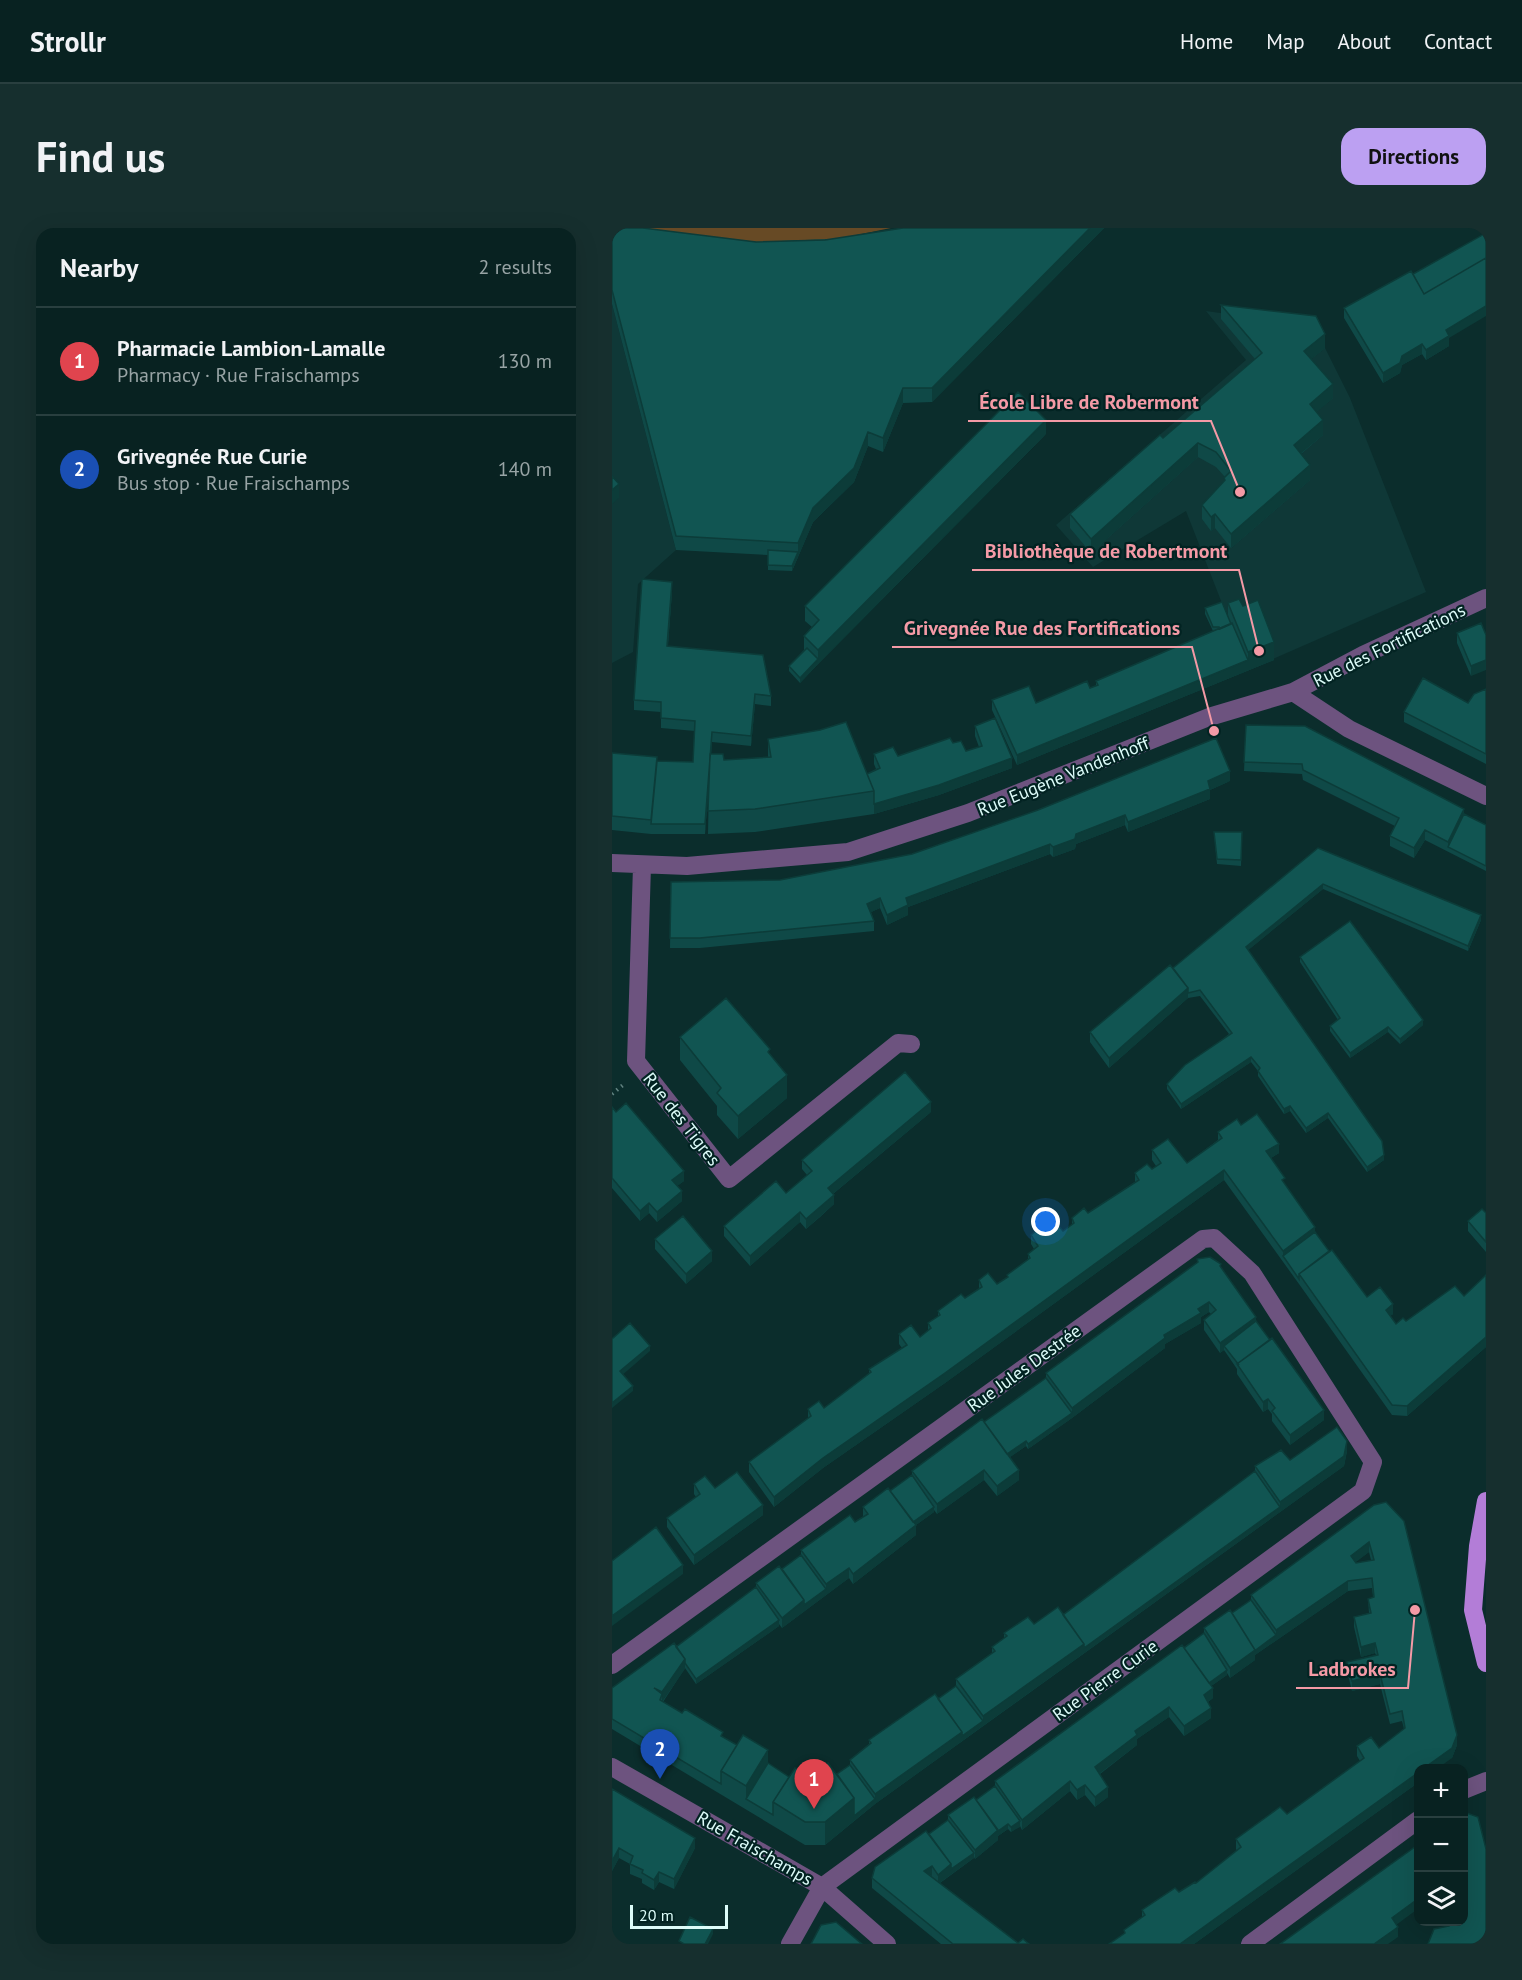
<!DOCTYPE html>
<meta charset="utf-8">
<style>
body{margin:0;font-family:"PT Sans",sans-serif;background:#162f2e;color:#f1f3f6}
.controls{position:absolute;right:18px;bottom:18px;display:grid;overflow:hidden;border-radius:12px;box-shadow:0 6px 24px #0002}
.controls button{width:54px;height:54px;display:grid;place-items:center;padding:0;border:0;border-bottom:2px solid #293f3f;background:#082221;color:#f1f3f6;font:30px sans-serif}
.scale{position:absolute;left:18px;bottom:15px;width:98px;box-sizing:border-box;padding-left:6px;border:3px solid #ddfcf9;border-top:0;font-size:16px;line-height:21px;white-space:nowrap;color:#ddfcf9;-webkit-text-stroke:4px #022322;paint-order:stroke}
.you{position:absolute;left:434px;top:994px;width:21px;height:21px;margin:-15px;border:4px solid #fff;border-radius:50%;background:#1a73e8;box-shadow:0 0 0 9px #1a73e833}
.badge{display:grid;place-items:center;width:39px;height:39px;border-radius:50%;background:#bca0f2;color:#fff;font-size:20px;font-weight:700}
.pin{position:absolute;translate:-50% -50px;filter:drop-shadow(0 2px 3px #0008)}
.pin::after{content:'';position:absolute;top:32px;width:21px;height:18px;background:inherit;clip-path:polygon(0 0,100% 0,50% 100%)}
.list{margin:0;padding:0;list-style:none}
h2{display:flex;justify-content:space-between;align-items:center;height:78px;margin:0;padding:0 24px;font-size:26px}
h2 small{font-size:20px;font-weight:400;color:#98a4a5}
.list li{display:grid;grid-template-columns:39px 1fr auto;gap:18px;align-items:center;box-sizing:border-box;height:108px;padding:0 24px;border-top:2px solid #293f3f}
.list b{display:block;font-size:22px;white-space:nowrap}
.list p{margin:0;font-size:20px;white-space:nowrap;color:#98a4a5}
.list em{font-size:20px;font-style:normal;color:#98a4a5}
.icon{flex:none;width:33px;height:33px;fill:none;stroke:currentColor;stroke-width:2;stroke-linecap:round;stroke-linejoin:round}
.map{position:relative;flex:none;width:874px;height:1716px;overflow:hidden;border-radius:18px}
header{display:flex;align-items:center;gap:36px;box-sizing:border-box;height:84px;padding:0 30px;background:#082221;border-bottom:2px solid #293f3f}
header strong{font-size:28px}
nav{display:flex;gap:33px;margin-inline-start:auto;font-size:21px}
.intro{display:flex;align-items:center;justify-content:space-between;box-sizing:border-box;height:144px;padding:0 36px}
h1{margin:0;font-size:42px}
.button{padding:15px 27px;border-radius:18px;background:#bca0f2;color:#111;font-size:21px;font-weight:700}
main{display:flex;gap:36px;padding:0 36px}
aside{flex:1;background:#082221;border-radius:18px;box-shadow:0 6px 24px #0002}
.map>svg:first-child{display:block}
.built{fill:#0f3837}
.forest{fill:#674a25}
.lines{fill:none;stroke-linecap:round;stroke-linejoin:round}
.path{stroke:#618280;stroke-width:4;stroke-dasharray:1.5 4.5;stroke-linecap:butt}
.minor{stroke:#6d537f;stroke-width:18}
.primary{stroke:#b37dd7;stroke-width:18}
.wall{fill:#0f4947;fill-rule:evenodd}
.shaded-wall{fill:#0c3c39}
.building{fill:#115552;stroke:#0c3c39;stroke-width:1.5;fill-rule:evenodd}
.labels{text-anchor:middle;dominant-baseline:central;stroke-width:4.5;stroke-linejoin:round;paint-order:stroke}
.street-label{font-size:18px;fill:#ddfcf9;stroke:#022322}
.leader{fill:none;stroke:#f49aa6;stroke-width:2}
.callout-dot{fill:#f49aa6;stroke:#022322;stroke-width:2}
.callout-label{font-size:20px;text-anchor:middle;font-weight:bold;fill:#f49aa6;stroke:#022322;stroke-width:4.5;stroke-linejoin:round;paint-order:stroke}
</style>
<header>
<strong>Strollr</strong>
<nav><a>Home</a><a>Map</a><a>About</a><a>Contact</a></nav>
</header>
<div class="intro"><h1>Find us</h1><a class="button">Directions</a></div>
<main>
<aside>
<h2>Nearby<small>2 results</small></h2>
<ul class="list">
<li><span class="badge" style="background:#e0444e">1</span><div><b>Pharmacie Lambion-Lamalle</b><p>Pharmacy · Rue Fraischamps</p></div><em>130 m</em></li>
<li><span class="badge" style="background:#1a4fb4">2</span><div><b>Grivegnée Rue Curie</b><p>Bus stop · Rue Fraischamps</p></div><em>140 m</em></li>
</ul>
</aside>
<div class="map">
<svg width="874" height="1716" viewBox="0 0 874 1716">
<rect width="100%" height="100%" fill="#0b2d2c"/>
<path class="built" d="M0,76L64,322L26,356L21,424L0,435Z
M594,83L702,98L738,170L814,364L636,442L574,283L481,339L444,297L634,132Z"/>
<path class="forest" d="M30,0H279L210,14L133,16Z"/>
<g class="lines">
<path class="path" d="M0,866L11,857"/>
<path class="minor" d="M681,464L737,501L874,568
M0,635L75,638L236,624L356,585L597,489L681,464L751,427L874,370
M30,638L24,833L117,951L286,815L299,816
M0,1437L591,1011L602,1010L640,1045L761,1234L751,1263L210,1659L178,1716
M0,1539L210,1659L275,1716
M852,1562L874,1553
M638,1716L806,1592"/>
<path class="primary" d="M874,1273L866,1318L861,1382L874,1435"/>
</g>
<path class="wall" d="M0,0L36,1L144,14L492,0L320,174L291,175L271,224L256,218L242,254L201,294L180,343L156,342V327L64,322L0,76Z
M609,77L713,120L699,131L721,170L704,184L711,207L689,226L698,252L619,320L603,300L599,303L590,291V277L612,254V250L613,249L604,239L586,229L479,325L458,300V286L551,210L643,131L609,91Z
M732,80L837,110V118L814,132L810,126L790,137L788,145L771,155L732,90Z
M434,206L206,436L188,455L177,443V438L192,422V408L200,399L193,393V378Z
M60,364L56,418L159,468V478L143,476L139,518L100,514L99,526L112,532L156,529V511L255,546L264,541L262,536V526L286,528L341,515L354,523L367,519L363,508V498L400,540L327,567L262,586L143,604L96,606L97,552L93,606H39L0,602V525L45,533L81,534L83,503L49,500V484L22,482V472Z
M616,375L662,432L405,537L380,482V472L424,475L478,460L484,458V453L601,403L593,386V380L616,388Z
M845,405L874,407L859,448L845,415Z
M874,461V536L792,494V484L856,475Z
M634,497L852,586L874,597V643L813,612L802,630L778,618V608L783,598L691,552L690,546L632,543Z
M618,553L598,562V571L516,604L513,597L464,616L463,621L441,629L438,626L296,679V687L275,697L268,680L259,684L262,693V703L88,720H58L59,654L168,652L300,626Z
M602,604H630L629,638L605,636Z
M706,620L869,692L856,723L711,661L636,722L772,932L755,944L716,890L694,905L678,883L672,886L646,848V843L639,834L569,881L555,861V856L617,806L588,768L576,770L497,840L478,814V804L561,740Z
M688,729L811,797L788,816L776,804L738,830L718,803V798L726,792L688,734Z
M68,809L158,826L175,870L126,911L105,887V878L68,832Z
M0,879L72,953L65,958L70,973L45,994L37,985L28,993L0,960Z
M319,884L221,966L222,976L208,989L194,1001L188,994L138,1038L112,1008V998L174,965L195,947L190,941V932Z
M629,897L667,925L659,930L673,957L703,1004L717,1023L755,1069L781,1086L778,1088L784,1096L794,1093L852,1068L874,1047V1119L795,1188L780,1187L687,1056L612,952L333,1155L211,1240L162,1279L137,1244V1234L196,1190V1181L212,1180L257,1146V1141L290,1120L287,1116V1106L308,1109L316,1103V1095L326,1088V1083L353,1070L367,1061V1052L385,1056L395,1050V1047L416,1031V1026L422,1021L419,1016V1007L434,1003H451L460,997V990L476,985L523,954V945L540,941L544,938L540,932V922L575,935L606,912V904Z
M874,985V1024L856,1003V993Z
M43,1011L100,1033L74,1056L43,1021Z
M585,1031L609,1040L644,1093L712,1192L678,1217L660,1193V1186L656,1181L651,1184L625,1146V1141L612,1122L608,1125L592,1102V1092L599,1086L597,1084L589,1089V1095L553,1116V1120L460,1190L416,1221L414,1218L398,1229L407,1252L385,1268L372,1252L325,1286L322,1282V1284L304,1297V1307L241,1356L237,1350L170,1400L167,1396V1398L84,1456L73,1440L51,1474L156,1535L177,1549L199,1546H225L238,1537V1532L257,1516V1512L326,1471L344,1458V1451L380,1425V1419L392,1410V1405L451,1387L643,1243V1238L735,1223L732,1238L263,1576L213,1617H193L0,1501V1460L64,1419L144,1359V1355L170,1341L189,1327V1322L251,1289V1279L278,1263L300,1247V1243L372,1194L434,1150V1145L585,1035Z
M82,1256L103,1260L151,1287L82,1337L55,1299V1290L84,1269L82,1266Z
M762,1277L845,1517L840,1530L807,1540V1554L582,1716L512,1706V1702L530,1689V1682L584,1655L625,1623L624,1621V1611L675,1586L748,1533L745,1528V1518L767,1520L792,1501L790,1493L778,1496L768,1456L740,1463L735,1443V1434L764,1427L763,1425L749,1429L742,1399V1389L757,1385L756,1371L761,1369L760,1360L736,1363L643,1427V1432L618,1450L615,1445V1447L599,1458L601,1470L596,1474L599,1490L572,1508L557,1489L525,1511V1517L488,1546L496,1569L483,1579L473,1567L465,1572L458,1563L410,1602L408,1598L399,1604L396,1601L386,1608V1612L363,1631L362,1629V1630L328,1655L406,1715L417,1716H329L260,1660V1650L336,1592V1587L364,1572L383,1558V1553L592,1405V1400L620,1385L639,1372V1367ZM757,1324L759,1332L744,1335L743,1334Z
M0,1561L83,1620L62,1661L47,1654L42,1662L30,1655V1651L18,1646V1636L7,1630L0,1643Z"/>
<path class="shaded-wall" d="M478,0H492L320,174V160Z
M874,78V88L837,110V118L814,132V122L834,102Z
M713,106V120L692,137V123Z
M810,116V126L790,137L788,145L771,155V145L790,128Z
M721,156V170L698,190V176Z
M291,160V175L271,224V210Z
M434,192V206L206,436L188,455V450L206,431V422Z
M711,192V207L682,231V217Z
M256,204V218L242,254L201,294L180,343V338L186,324V315L201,280Z
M586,215V229L479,325V311Z
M698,237V252L619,320V306Z
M7,256V270L0,276V262Z
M603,286V300L599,303V289Z
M60,354V364L55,428V418Z
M662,414V432L405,537V527L636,432V424Z
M874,432V442L859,448V438Z
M143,466V476L139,518V508Z
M100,504V514L93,606V596Z
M400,530V540L327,567L262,586V576Z
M618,543V553L598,562V571L516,604V594L596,553Z
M852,581V591L836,619V614Z
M513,587V597L464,616L463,621L441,629V619L464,606Z
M813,602V612L802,630V620Z
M438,616V626L296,679V687L275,697V687L294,670Z
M711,656V661L634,724V719Z
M268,670V680L255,686V676Z
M869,687V692L856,723V718Z
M576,760V770L497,840V830Z
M811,792V797L788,816V811Z
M776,799V804L738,830V825Z
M639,829V834L569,881V876Z
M175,847V870L126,911V888Z
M319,874V884L216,970V960Z
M678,878V883L672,886V881Z
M716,885V890L694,905V900Z
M667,916V925L654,933V923Z
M772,927V932L755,944V939Z
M612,942V952L333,1155L211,1240L162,1279V1269L211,1230Z
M72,943V953L60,962V952Z
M70,963V973L45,994V984Z
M222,967V976L194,1001V991Z
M37,975V985L28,993V983Z
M188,984V994L138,1038V1028Z
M703,999V1009L671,1028V1023Z
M100,1023V1033L74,1056V1046Z
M597,1074V1084L589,1089V1095L553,1116V1120L460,1190L416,1221V1216L460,1185V1180L552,1107L586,1081Z
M781,1076V1086L774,1092V1082Z
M644,1089V1098L612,1118V1122L608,1125V1115Z
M874,1109V1119L795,1188V1178Z
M38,1118V1123L8,1149V1143Z
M21,1158V1163L0,1180V1175Z
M656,1171V1181L651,1184V1174Z
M712,1182V1192L678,1217V1207Z
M414,1213V1218L394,1232V1227Z
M735,1213V1223L732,1238L371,1498L263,1576L242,1593V1588L263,1571V1566L350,1504L371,1493V1488L472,1416L668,1279V1274Z
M372,1242V1252L325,1286V1276Z
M407,1242V1252L385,1268V1258Z
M151,1277V1287L82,1337V1327Z
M322,1279V1284L304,1297V1307L241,1356V1346L299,1295Z
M757,1314V1324L739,1338V1328Z
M71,1337V1346L0,1398V1388Z
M237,1340V1350L170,1400V1390L192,1372L214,1361V1356Z
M736,1353V1363L643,1427V1432L618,1450V1440L664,1407V1402Z
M167,1392V1398L84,1456V1451Z
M763,1415V1425L749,1429V1419Z
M73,1431V1441L50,1474V1464Z
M615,1442V1447L595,1461V1456Z
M768,1446V1456L740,1463V1453Z
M601,1460V1470L592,1477V1467Z
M557,1479V1489L525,1511V1517L483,1549V1539L523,1503Z
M599,1480V1490L572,1508V1498Z
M845,1507V1517L840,1530L826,1540H812Z
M156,1522V1545L134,1571V1581V1558Z
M807,1544V1554L582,1716H568Z
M458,1553V1563L410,1602V1592Z
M473,1557V1567L465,1572V1562Z
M496,1559V1569L483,1579V1569Z
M242,1570V1593L213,1617V1594Z
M408,1593V1599L399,1604V1599Z
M396,1596V1601L386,1608V1612L363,1631V1622L386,1602Z
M83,1610V1620L62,1661V1651Z
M7,1620V1630L0,1643V1633Z
M362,1625V1630L326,1656V1647L339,1636Z
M320,1638V1648L312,1643Z
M47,1644V1654L42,1662V1652Z
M807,1670V1680L780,1700V1690Z
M786,1699V1709L776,1716H762Z
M101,1701V1706L96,1716H93Z"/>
<path class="building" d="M0,0H31L144,14L213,12L291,0H478L320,160H291L271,210L256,204L242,240L201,280L186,315L64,308L0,62Z
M874,5V30L812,66L801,46Z
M874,30V78L834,102L837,108L814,122L810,116L790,128L788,135L771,145L732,80L799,43L812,66Z
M609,77L704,88L713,106L692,123L721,156L698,176L711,192L682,217L698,237L619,306L603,286L599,289L590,277L613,252L612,250L619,243L604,224L586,215L479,311L458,286L548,207L551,210L650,125Z
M406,164L434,192L206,422L192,408L207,392L193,378Z
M0,248L7,256L0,262Z
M156,322L186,324L180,338L156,337Z
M30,351L60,354L55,418L151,427L159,468L143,466L139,508L100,504L93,596H39L45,533L81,534L83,493L49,490V474L22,472Z
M627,371L631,378L646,372L662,414L636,424L616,375Z
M610,374L619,396L608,401L607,399H601L593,380Z
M620,395L636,432L405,527L380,472L417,458L424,475L475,453L478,460L486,457L484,453Z
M869,395L874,407V432L859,438L845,405Z
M195,420L206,431L188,450L177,438Z
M811,450L856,475L862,466L874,461V526L792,484Z
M383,490L400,530L327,557L262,576V563L255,546L268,540L262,526L281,519L286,528L338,510L341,515L349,513L354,523L370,518L363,498Z
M234,494L262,563L143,581L96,583L98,526H111L112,532L159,529L156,511L208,502Z
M634,497L693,498L852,581L836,614L813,602L802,620L778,608L787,590L691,542L690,536L632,534Z
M604,510L618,543L596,553L598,561L516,594L513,587L464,606L463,611L441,619L438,616L294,670L296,677L275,687L268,670L255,676L262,693L88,710H58L59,654L168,652L300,626L426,582Z
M0,525L45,529L39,592L0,588Z
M852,586L874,597V638L836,619Z
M602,604H630L629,632L605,631Z
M706,620L869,687L856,718L711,656L634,719L770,913L772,927L755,939L716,885L694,900L678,878L672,881L646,843L648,840L639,829L569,876L555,856L573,837L620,805L588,762L576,765V760L561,740Z
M738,693L811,792L788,811L776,799L738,825L718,798L728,790L688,729Z
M558,737L576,760L497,830L478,804Z
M114,770L158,821L156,824L175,847L126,888L105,865L109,860L68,809Z
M293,844L319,874L216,960L222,967L194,991L188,984L138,1028L112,998L164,953L174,965L200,943L190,932Z
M14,875L72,943L60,952L70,963L45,984L37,975L28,983L0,950V879L4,884Z
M645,886L667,916L654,923L673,950L670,952L703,999L671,1023L612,942L333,1145L211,1230L162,1269L137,1234L199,1188L196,1181L207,1173L212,1180L259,1144L257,1141L295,1117L287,1106L299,1097L308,1109L319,1100L316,1095L328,1087L326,1083L349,1066L353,1070L370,1059L367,1052L376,1045L385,1056L396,1049L395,1047L418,1030L416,1026L426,1018L419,1007L430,998L434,1003L444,995L451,1003L462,995L460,990L472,980L476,985L527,952L523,945L535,936L540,941L549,935L540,922L556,911L575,935L610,910L606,904L625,891L629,897Z
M870,981L874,985V1014L856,993Z
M71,988L100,1023L74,1046L43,1011Z
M703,1004L717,1023L687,1046V1051L671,1028Z
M720,1022L755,1069L768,1059L781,1076L774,1082L784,1096L791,1090L794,1093L843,1058L852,1068L874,1047V1109L795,1178L780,1177L687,1046Z
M598,1029L609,1036L608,1038L644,1089L608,1115L592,1092L604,1082L597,1074L586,1081L589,1085L552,1107L553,1110L460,1180L434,1145L586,1034L585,1031Z
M644,1093L658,1112L625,1136L627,1137L612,1118Z
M18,1095L38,1118L8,1143L21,1158L0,1175V1111Z
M660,1110L712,1182L678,1207L660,1183L663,1180L656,1171L651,1174L625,1136Z
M434,1150L460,1185L416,1216L414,1213L395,1226L372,1194Z
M370,1191L407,1242L385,1258L372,1242L325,1276L300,1243Z
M725,1199L735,1213L732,1228L668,1274L643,1238L669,1222L678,1232Z
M643,1243L668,1279L472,1420V1416L451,1387Z
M125,1244L151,1277L82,1327L55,1290L88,1266L82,1256L93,1248L103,1260Z
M300,1247L322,1279L301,1294L278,1263Z
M276,1260L304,1297L241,1346L237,1340L214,1356L189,1322L238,1287L243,1294L256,1286L251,1279Z
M774,1274L792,1293L845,1507L840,1520L812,1540H807V1544L568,1716H497L513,1705L512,1702L533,1687L530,1682L563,1660L567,1664L583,1654L584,1655L629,1619L624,1611L668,1579L675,1586L752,1530L745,1518L759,1509L767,1520L793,1500L790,1483L778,1486L768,1446L740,1453L735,1434L766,1427L763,1415L749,1419L742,1389L759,1385L756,1371L762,1369L760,1350L736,1353L664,1402L639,1367L762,1277ZM757,1314L762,1332L744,1335L739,1328Z
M44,1299L71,1337L0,1388V1333Z
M189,1327L214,1361L192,1377V1372L170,1341Z
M167,1338L192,1372L170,1390L144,1355Z
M144,1359L167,1392L84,1451L73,1435V1431L64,1419Z
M639,1372L664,1407L641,1424L643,1422L620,1385Z
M446,1379L472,1416L371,1488L344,1451L383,1423L380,1419L395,1408L392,1405L416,1389L422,1396Z
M618,1382L643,1422L618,1440L592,1400Z
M592,1405L615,1442L597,1455L572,1420Z
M62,1415L73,1431L50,1464L42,1460L50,1466L48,1472L70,1485L73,1481L111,1504L109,1508L125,1517L109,1543V1556L0,1491V1460Z
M570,1417L601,1460L592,1467L599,1480L572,1498L557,1479L523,1503L525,1507L483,1539L496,1559L483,1569L473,1557L465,1562L458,1553L410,1592L383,1553Z
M344,1458L371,1493L350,1508V1504L326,1471Z
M323,1466L350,1504L263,1566L238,1532L259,1515L257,1512Z
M131,1507L156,1522L134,1558L109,1543Z
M156,1535L177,1549L161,1574V1587L134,1571Z
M216,1535L242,1570L213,1594H193L161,1574L183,1540L199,1546Z
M238,1537L263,1571L242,1588V1570L225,1546Z
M383,1558L408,1593L399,1599L396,1596L386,1603L364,1572Z
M0,1561L83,1610L62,1651L47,1644L42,1652L30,1645L31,1642L18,1636L21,1628L7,1620L0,1633Z
M362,1569L386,1602L363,1622L336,1587Z
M852,1584L866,1589L874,1621V1716H816L822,1701L837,1698L836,1694H852Z
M336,1592L362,1625L339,1641V1636L317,1606Z
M314,1603L339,1636L326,1647L320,1638L312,1643L406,1715L411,1711L417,1716H341L260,1650L263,1639Z
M807,1616V1670L780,1690L786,1699L762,1716H668Z
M78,1689L101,1701L93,1716H72L67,1713Z
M224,1694L250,1716H199L209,1697Z"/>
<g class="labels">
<g class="street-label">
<text transform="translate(777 417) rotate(-26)">Rue des Fortifications</text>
<text transform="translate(451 548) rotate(-22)">Rue Eugène Vandenhoff</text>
<text transform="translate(70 891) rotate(52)">Rue des Tigres</text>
<text transform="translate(412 1140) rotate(-36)">Rue Jules Destrée</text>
<text transform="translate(493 1452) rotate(-36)">Rue Pierre Curie</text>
<text transform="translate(143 1620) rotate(30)">Rue Fraischamps</text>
</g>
</g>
<path class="leader" d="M628 264L599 193H356M647 423L627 342H360M602 503L580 419H280M803 1382L796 1460H684"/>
<g class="callout-dot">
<circle cx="628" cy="264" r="6"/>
<circle cx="647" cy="423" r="6"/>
<circle cx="602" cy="503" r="6"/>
<circle cx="803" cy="1382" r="6"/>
</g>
<g class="callout-label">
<text x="477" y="181">École Libre de Robermont</text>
<text x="494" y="330">Bibliothèque de Robertmont</text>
<text x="430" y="407">Grivegnée Rue des Fortifications</text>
<text x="740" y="1448">Ladbrokes</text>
</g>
</svg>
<div class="controls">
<button>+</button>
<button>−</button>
<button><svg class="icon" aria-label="layers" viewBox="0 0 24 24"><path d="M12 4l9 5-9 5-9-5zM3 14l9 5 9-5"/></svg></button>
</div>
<div class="scale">20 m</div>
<div class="you"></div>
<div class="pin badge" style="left:202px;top:1581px;background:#e0444e">1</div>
<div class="pin badge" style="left:48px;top:1551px;background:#1a4fb4">2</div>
</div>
</main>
